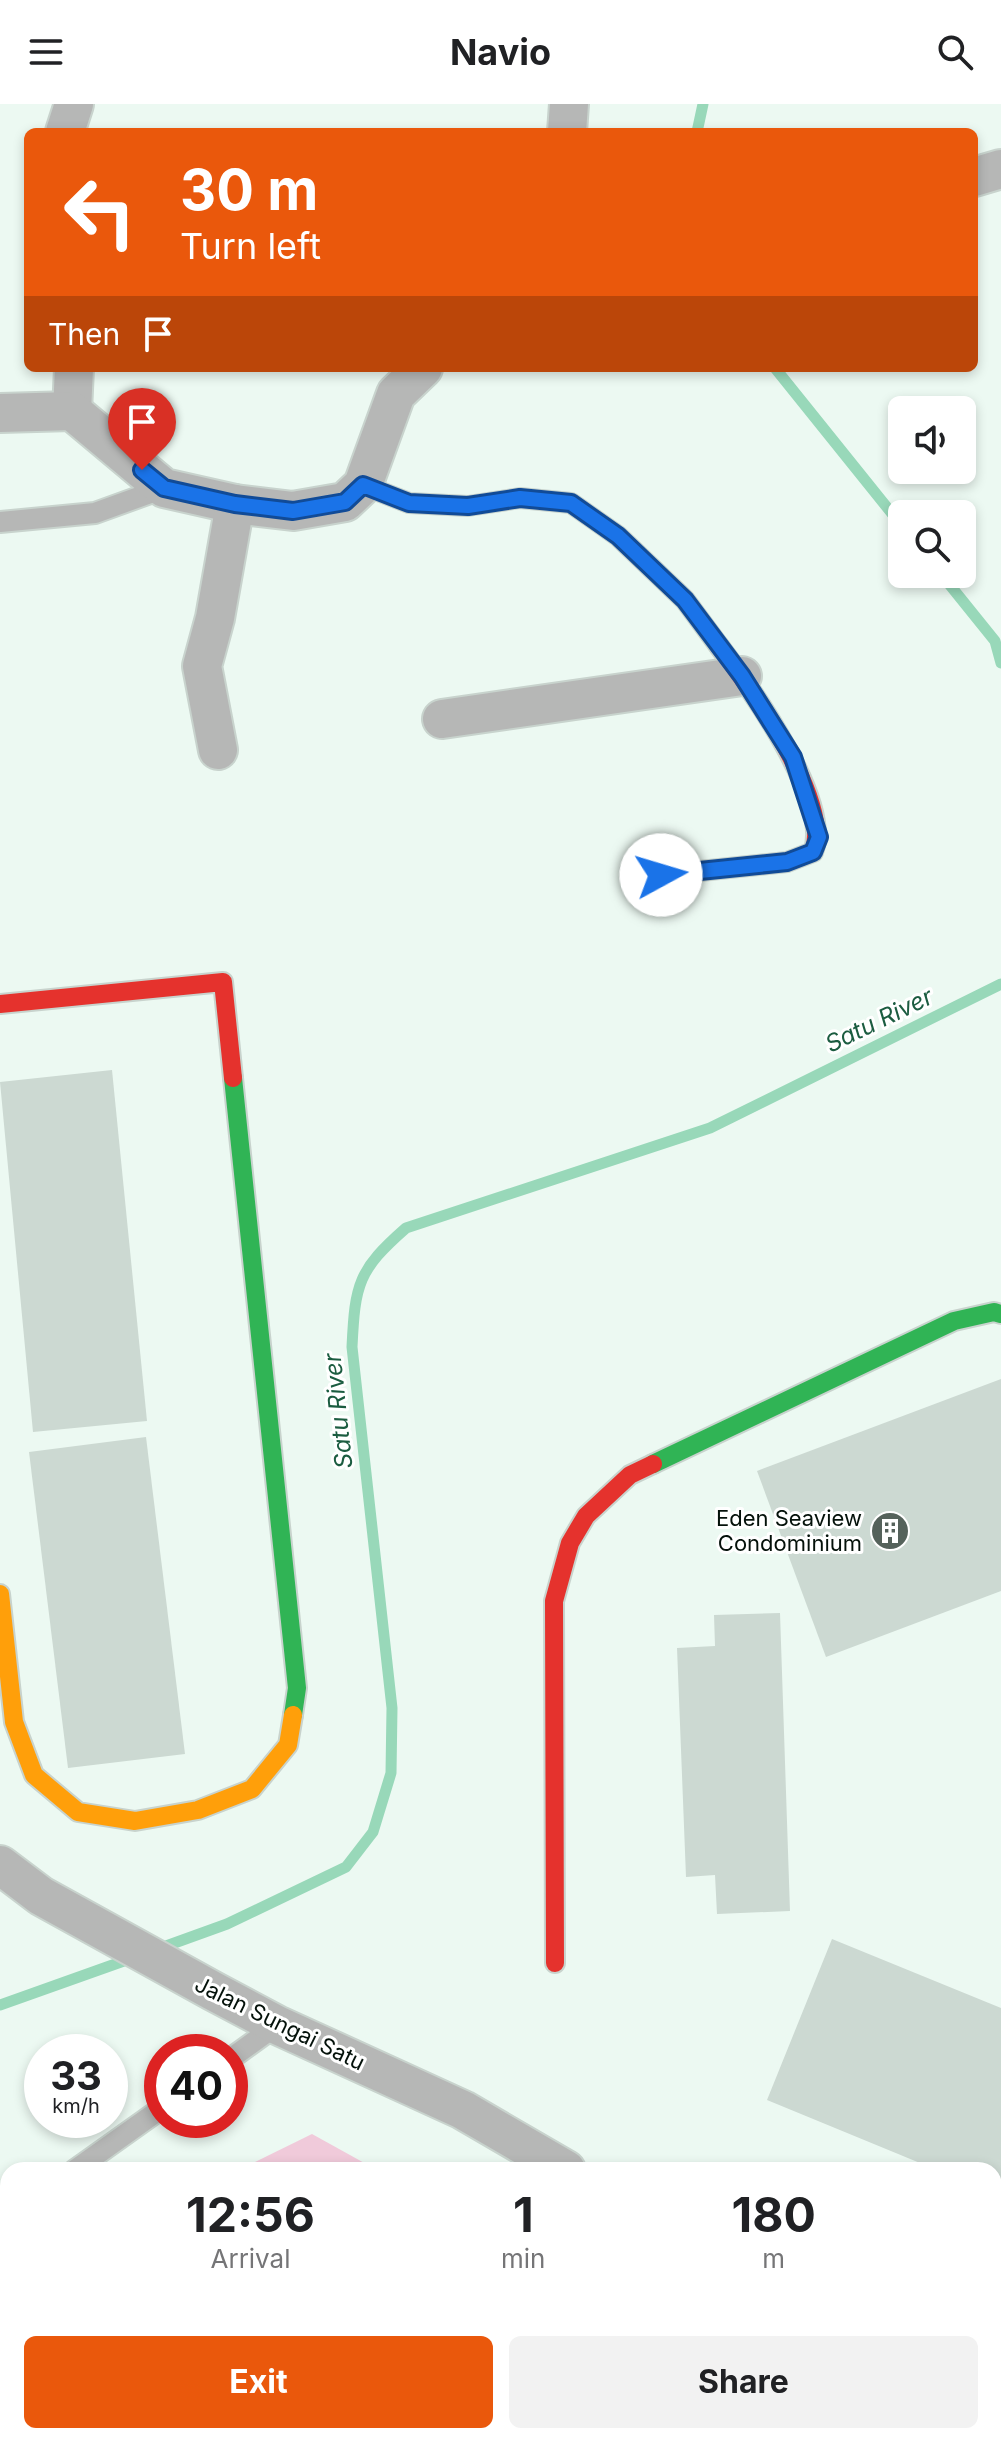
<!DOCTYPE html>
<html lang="en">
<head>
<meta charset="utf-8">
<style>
  body { margin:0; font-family:Inter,sans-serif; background:#f2f2f2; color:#202124; height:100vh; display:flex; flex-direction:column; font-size:30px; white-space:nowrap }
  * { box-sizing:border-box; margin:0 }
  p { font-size:26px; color:#757577 }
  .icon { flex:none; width:44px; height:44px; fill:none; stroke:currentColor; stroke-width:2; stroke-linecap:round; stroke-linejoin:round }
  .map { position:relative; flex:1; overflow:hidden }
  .details { position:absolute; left:0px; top:2058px; width:1002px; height:282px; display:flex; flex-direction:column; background:#fff; border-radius:24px 24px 0 0; box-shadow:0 4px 12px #0003 }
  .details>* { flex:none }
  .top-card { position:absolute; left:24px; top:24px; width:954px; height:244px; border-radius:12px; box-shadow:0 4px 12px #0003; background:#ea580c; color:#fff; overflow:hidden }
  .tools { position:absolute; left:888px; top:292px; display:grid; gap:16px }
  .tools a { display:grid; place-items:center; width:88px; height:88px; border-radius:12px; background:#fff; box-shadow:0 4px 12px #0003; font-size:40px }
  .speed { position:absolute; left:24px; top:1930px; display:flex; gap:16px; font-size:40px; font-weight:700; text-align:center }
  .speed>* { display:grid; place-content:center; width:104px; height:104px; border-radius:50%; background:#fff; box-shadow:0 4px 12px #0003; line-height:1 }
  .speed small { font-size:20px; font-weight:400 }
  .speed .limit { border:12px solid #d22; background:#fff; color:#111 }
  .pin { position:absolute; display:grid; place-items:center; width:68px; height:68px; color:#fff; margin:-82px -34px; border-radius:50% 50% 50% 0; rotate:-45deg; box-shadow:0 0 8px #0007 }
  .pin .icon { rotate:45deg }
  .me { position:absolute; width:88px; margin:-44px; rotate:84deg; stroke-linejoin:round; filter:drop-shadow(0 0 6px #0008) }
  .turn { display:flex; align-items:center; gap:28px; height:168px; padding:0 24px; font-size:36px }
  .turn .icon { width:104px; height:104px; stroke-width:2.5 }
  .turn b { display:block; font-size:56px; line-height:68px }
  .then { display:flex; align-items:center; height:76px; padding:0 24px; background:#0003; gap:16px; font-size:30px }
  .eta { display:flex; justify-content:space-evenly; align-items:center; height:136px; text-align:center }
  .eta b { font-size:48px; font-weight:700; line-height:56px }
  .primary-button { display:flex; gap:16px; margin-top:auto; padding:16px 24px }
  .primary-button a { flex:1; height:92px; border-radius:12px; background:#ea580c; color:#fff; font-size:32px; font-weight:700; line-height:92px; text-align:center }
  .primary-button a+a { background:#f2f2f2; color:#202124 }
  header { display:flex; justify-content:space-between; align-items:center; height:104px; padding:0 24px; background:#fff; font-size:36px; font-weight:700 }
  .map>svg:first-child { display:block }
  .forest { fill:#f0cada }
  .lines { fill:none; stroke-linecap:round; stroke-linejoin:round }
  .stream { stroke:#98d8b9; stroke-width:11 }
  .building { fill:#ccd9d2 }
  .lane-casing { stroke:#c8d3cd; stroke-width:24 }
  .street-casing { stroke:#c8d3cd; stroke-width:42 }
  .fast-casing { stroke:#c8d3cd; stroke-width:22 }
  .slow-casing { stroke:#c8d3cd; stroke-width:22 }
  .jam-casing { stroke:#c8d3cd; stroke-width:22 }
  .lane { stroke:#b6b7b6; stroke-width:20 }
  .street { stroke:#b6b7b6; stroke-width:38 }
  .fast { stroke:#30b455; stroke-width:18 }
  .slow { stroke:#ff9f0a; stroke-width:18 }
  .jam { stroke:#e5322d; stroke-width:18 }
  .route-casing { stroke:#114b97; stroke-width:20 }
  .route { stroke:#1a73e8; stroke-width:14 }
  .labels { text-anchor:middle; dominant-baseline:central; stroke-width:6; stroke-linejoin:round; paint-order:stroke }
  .poi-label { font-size:22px; fill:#04110a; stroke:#fff; text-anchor:end }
  .street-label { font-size:22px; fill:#04110a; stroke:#fff }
  .water-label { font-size:24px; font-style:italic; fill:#1b5c40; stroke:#fff }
</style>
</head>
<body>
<header><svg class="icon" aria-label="menu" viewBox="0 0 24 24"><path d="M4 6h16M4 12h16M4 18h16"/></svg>Navio<svg class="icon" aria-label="search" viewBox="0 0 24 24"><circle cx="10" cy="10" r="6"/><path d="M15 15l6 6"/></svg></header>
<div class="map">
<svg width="1001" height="2339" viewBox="0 0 1001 2339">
  <rect width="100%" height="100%" fill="#ecf9f2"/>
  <g class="forest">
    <path d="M 312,2030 L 377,2066 L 239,2066 Z"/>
    <path d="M 8,2264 L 8,2332 L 745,2332 L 752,2339 L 0,2339 L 0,2273 Z"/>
  </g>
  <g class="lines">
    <g class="stream">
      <path d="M 697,28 L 703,0"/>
      <path d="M 775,264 L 902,422"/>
      <path d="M 941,470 L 995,537 L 1001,559"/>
      <path d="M 155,1846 L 227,1820 L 346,1763 L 373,1728 L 391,1669 L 392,1604 L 352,1243 C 355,1180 358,1166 406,1124 L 710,1024 L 1001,880"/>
      <path d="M 0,1901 L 135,1853"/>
    </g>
  </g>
  <g class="building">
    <path d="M 112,966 L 147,1317 L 33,1328 L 0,978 Z"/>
    <path d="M 1001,1275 L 1001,1487 L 826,1553 L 757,1367 Z"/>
    <path d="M 146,1333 L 185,1650 L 68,1664 L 29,1348 Z"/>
    <path d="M 780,1509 L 790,1807 L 717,1810 L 715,1771 L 686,1773 L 677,1544 L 715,1542 L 714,1511 Z"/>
    <path d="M 832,1835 L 1001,1904 L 1001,2092 L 994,2090 L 994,2066 L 937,2066 L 767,1996 Z"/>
  </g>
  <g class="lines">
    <defs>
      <g id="lane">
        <path d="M 0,418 L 95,409 L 164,384"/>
        <path d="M 230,1955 L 277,1921"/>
        <path d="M 75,2066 L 162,2004"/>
        <path d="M 0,2136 L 8,2129"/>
      </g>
      <g id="street">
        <path d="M 65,28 L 74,0"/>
        <path d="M 567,28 L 569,0"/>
        <path d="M 974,73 L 1001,65"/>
        <path d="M 72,307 L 74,264"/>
        <path d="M 0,309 L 72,307 L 164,384 L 235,400 L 293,407 L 345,398 L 363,381 L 396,290 L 423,264"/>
        <path d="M 442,615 L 742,572"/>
        <path d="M 218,646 L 202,562 L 215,514 L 235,400"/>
        <path d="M 0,1761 L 41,1792 L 213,1887 L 277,1921 L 463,2006 L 566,2066"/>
        <path d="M 994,2252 L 1001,2247"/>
        <path d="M 994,2322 L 1001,2326"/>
      </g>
      <g id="fast">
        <path d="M 233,974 L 297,1584 L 293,1611"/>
        <path d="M 653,1360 L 954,1217 L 994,1208 L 1001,1210"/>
      </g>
      <g id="slow">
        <path d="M 363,381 L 409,399 L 468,402 L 520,394 L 571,399 L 618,432 L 685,496 L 719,542"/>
        <path d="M 0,1490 L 14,1618 L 34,1671 L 78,1708 L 135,1717 L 198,1706 L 252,1685 L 288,1641 L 293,1611"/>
      </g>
      <g id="jam">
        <path d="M 661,771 L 787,758 L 813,748 C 833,699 750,583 719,542"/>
        <path d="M 0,900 L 223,878 L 233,974"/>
        <path d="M 555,1859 L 554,1497 L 570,1439 L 586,1412 L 630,1371 L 653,1360"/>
      </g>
    </defs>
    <use href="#lane" class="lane-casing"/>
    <use href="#street" class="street-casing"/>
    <use href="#fast" class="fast-casing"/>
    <use href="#slow" class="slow-casing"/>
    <use href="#jam" class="jam-casing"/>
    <use href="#lane" class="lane"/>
    <use href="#street" class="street"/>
    <use href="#fast" class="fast"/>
    <use href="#slow" class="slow"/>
    <use href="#jam" class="jam"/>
  </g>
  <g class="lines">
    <defs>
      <path id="route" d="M 142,366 L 164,384 L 235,400 L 293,407 L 345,398 L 363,381 L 409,399 L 468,402 L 520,394 L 571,399 L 618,432 L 685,496 L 742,572 L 793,653 L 819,733 L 813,748 L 787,758 L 661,771"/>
    </defs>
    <use href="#route" class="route-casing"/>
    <use href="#route" class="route"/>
  </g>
  <defs>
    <symbol id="building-disc" viewBox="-11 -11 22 22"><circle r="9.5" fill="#55625b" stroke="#fff"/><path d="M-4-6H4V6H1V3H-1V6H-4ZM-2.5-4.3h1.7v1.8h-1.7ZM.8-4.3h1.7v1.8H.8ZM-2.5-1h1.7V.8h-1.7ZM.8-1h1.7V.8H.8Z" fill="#fff"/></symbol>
  </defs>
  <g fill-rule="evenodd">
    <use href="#building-disc" x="868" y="1405" width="44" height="44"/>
  </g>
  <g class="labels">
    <g class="poi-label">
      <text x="862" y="1414">Eden Seaview<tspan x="862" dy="25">Condominium</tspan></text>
    </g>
    <g class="street-label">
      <text transform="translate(280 1919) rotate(26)">Jalan Sungai Satu</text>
    </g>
    <g class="water-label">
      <text transform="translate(879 916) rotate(-26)">Satu River</text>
      <text transform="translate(338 1307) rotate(-96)">Satu River</text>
    </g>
  </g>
</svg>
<div class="tools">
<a><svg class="icon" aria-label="sound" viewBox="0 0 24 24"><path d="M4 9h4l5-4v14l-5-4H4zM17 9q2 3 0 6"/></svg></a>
<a><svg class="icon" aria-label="search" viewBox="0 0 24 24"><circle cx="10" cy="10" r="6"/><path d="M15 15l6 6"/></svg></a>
</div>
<div class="speed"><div>33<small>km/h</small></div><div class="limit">40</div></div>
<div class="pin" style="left:142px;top:366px;background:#d93025"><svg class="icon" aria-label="arrive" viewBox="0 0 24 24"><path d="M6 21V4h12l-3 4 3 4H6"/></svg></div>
<svg class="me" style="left:661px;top:771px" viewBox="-20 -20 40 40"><circle r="19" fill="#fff"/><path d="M0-13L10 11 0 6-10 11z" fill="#1a73e8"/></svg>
<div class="top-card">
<div class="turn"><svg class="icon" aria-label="left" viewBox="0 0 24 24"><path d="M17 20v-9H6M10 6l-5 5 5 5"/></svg><div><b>30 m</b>Turn left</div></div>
<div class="then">Then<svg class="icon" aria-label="arrive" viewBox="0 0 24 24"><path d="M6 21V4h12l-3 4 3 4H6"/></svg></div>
</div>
<section class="details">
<div class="eta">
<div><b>12:56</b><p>Arrival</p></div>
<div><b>1</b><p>min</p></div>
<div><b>180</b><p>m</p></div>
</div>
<div class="primary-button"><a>Exit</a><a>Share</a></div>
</section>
</div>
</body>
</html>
